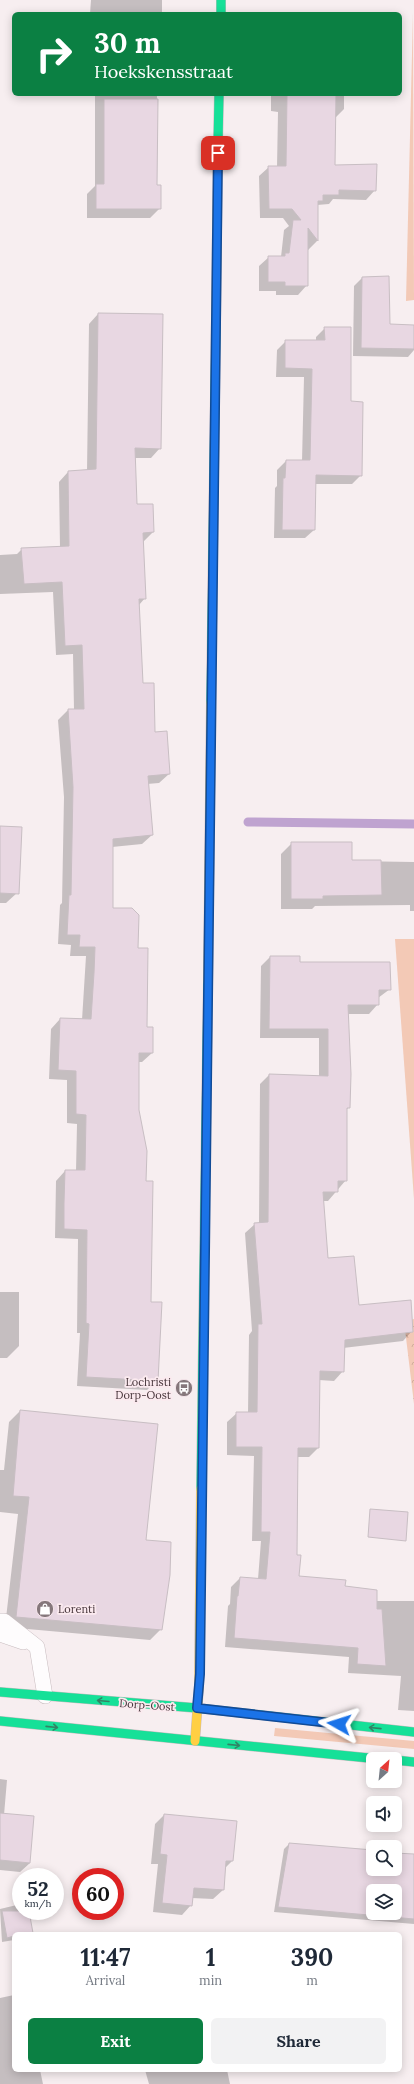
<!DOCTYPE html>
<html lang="en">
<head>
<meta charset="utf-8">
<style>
  body { margin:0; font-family:Lora,serif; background:#f2f2f3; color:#1f2937; height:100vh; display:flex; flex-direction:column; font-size:15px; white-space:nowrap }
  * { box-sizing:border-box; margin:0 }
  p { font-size:13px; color:#747a83 }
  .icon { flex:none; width:22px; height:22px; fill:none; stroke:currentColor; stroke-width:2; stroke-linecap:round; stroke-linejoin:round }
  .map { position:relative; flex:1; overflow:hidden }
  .panel { position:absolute; left:12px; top:1932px; width:390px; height:140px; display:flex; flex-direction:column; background:#fff; border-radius:6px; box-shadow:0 2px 10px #0003 }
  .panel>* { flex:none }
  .guide { position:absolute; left:12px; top:12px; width:390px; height:84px; border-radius:6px; box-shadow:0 2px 10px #0003; background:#0b8043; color:#fff; overflow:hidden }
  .needle { width:26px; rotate:27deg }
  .fabs { position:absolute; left:366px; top:1752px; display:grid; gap:8px }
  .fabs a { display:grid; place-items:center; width:36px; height:36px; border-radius:6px; background:#fff; box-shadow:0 2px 10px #0003; font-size:20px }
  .speed { position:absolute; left:12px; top:1868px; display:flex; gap:8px; font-size:20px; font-weight:700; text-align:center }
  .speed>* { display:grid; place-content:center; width:52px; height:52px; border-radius:50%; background:#fff; box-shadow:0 2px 10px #0003; line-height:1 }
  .speed small { font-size:10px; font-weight:400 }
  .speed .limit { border:6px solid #d22; background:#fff; color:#111 }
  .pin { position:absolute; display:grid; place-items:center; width:34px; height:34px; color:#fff; margin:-17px; border-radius:8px; box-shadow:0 2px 6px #0006 }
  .me { position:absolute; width:44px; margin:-22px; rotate:276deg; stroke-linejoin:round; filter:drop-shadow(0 0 3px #0008) }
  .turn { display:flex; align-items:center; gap:14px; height:84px; padding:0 16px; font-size:18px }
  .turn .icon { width:52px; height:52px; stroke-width:2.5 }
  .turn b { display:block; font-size:28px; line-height:34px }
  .eta { display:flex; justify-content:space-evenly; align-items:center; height:68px; text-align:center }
  .eta b { font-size:24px; font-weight:700; line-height:28px }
  .action { display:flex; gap:8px; margin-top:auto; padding:8px 16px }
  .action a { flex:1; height:46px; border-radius:6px; background:#0b8043; color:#fff; font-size:16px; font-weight:700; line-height:46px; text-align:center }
  .action a+a { background:#f2f2f3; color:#1f2937 }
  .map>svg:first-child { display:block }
  .green { fill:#f3c9b6 }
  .forest { fill:url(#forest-crowns) }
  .shadow { fill:#0003; fill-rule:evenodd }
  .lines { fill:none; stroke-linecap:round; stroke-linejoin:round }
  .stream { stroke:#bfa3d0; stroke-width:9 }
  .building { fill:#e8d7e2; stroke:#c8bec3; fill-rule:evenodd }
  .lane-casing { stroke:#c7bbbe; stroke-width:16 }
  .fast-casing { stroke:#c7bbbe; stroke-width:10 }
  .slow-casing { stroke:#c7bbbe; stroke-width:10 }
  .lane { stroke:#fefcfd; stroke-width:15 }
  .fast { stroke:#16e098; stroke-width:9 }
  .slow { stroke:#ffcf43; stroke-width:9 }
  .oneway { stroke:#328365 }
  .route-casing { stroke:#114b97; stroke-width:10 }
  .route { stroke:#1a73e8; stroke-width:7 }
  .labels { text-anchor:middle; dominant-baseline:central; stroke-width:3.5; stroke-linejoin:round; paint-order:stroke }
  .poi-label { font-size:11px; fill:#48373c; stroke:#fbeaef; text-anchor:end }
  .street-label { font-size:11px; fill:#48373c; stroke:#fbeaef }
</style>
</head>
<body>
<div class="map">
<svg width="414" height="2084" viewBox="0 0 414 2084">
  <defs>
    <pattern id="forest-crowns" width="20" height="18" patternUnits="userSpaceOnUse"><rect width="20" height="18" fill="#f3c9b6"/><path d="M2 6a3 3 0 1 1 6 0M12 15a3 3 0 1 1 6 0" fill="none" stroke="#d2ad9d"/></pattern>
  </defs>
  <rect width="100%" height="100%" fill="#f7eef0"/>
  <g class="green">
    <path d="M 413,12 L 414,300 L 406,301 Z"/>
    <path d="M 395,939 L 414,939 L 414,1199 Z"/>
    <path d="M 275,1728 L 414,1741 L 414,1749 L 274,1736 Z"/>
  </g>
  <path class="forest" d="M 414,1319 L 414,1404 L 404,1321 Z"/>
  <g class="shadow">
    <path d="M 91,0 L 162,0 L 162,14 L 90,14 Z"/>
    <path d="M 95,94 L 157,94 L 156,186 L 160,208 L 150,218 L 87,218 L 87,194 L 95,186 Z"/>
    <path d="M 271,94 L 344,94 L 344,109 L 335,118 L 334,166 L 375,190 L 366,200 L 333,199 L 329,204 L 317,205 L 317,241 L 308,250 L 307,248 L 307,285 L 298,295 L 276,295 L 276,291 L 259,291 L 259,266 L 269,257 L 281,257 L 284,230 L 289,226 L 283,218 L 260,218 L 259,176 L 269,167 L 277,167 L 278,112 L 271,111 Z"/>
    <path d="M 362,278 L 389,325 L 414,326 L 414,350 L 408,357 L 353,356 L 354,286 Z"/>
    <path d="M 98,314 L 160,448 L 151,458 L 134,458 L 136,505 L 153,532 L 143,542 L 145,598 L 139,605 L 142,684 L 154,733 L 169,774 L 159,783 L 147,784 L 152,835 L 142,844 L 112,847 L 112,909 L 137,949 L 146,1028 L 152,1053 L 142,1062 L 138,1062 L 138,1110 L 145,1182 L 150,1302 L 157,1380 L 147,1390 L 77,1386 L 80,1333 L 77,1333 L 78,1239 L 55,1238 L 56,1181 L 65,1171 L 76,1171 L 77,1124 L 67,1123 L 67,1080 L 49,1079 L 51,1029 L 60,1019 L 82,1020 L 86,956 L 70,956 L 71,945 L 58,944 L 60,905 L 62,903 L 64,797 L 58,720 L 68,710 L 74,710 L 73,654 L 56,655 L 53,592 L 0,594 L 0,555 L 17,554 L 22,549 L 60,548 L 59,482 L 68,472 L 87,471 L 89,324 Z"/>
    <path d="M 325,328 L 350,402 L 361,475 L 352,484 L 315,484 L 314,530 L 305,538 L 274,538 L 275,488 L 277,486 L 277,470 L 286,461 L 302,461 L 304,377 L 276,377 L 277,350 L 286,341 L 316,341 L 316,337 Z"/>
    <path d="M 0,827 L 18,892 L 6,903 L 0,903 Z"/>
    <path d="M 292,843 L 351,861 L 414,862 L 414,911 L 410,911 L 410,905 L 315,906 L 312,909 L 281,909 L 281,854 Z"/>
    <path d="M 270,957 L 299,963 L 390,989 L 378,998 L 378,1004 L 369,1014 L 348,1014 L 349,1107 L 346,1110 L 346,1180 L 328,1201 L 323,1201 L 327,1259 L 358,1306 L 412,1331 L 403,1341 L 343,1348 L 343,1371 L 334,1381 L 319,1380 L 318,1448 L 309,1457 L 297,1457 L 296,1556 L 298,1577 L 344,1587 L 375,1601 L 414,1601 L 414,1711 L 398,1710 L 401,1676 L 348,1673 L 349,1657 L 225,1647 L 228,1606 L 230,1604 L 231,1587 L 240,1578 L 258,1579 L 261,1541 L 252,1541 L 254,1456 L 227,1455 L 227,1422 L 237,1413 L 248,1413 L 249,1335 L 252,1331 L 245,1233 L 255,1224 L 259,1223 L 260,1084 L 269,1075 L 319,1076 L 319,1038 L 260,1038 L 261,966 Z"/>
    <path d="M 0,1292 L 19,1292 L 19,1346 L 7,1358 L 0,1358 Z"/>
    <path d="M 20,1411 L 145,1541 L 161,1629 L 150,1640 L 5,1627 L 18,1514 L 0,1512 L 0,1470 L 4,1470 L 9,1422 Z"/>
    <path d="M 0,1779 L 7,1780 L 4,1815 L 30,1863 L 20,1872 L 0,1870 Z"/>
    <path d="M 164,1815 L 232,1861 L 225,1868 L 223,1890 L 213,1899 L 192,1898 L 191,1905 L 182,1915 L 153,1912 L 158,1864 L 151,1864 L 155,1824 Z"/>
    <path d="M 289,1844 L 373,1851 L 373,1869 L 395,1869 L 395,1854 L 414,1855 L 414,1924 L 274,1912 L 284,1849 ZM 373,1891 L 395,1891 L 395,1913 L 373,1913 Z"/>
    <path d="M 21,1904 L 21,1911 L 28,1911 L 32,1932 L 14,1934 L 14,1940 L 2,1942 L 0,1909 Z"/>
    <path d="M 14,1995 L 14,2070 L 40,2070 L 43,2084 L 0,2084 L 0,1998 Z"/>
    <path d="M 145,2070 L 227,2070 L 230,2084 L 149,2084 Z"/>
  </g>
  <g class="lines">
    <path class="stream" d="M 248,822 L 414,824"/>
  </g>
  <g class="building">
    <path d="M 287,94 L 336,94 L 335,165 L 377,164 L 376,191 L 339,190 L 339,195 L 323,195 L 323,201 L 318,201 L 318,241 L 308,228 L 308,286 L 285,286 L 285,282 L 268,282 L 268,256 L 285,256 L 285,253 L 289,253 L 293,220 L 301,220 L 292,209 L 269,209 L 268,166 L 286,166 Z"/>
    <path d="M 104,99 L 158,99 L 157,185 L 161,185 L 161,209 L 96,209 L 96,184 L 104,184 Z"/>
    <path d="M 389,276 L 390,324 L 414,325 L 414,349 L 361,348 L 362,277 Z"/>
    <path d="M 98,313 L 163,314 L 161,449 L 135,448 L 137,504 L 153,504 L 154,532 L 143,533 L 146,599 L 139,599 L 143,683 L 154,683 L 155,732 L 167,731 L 170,774 L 148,776 L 153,835 L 113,839 L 113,908 L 132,908 L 139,915 L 138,948 L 148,948 L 147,1027 L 153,1027 L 153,1053 L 139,1053 L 139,1110 L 147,1151 L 146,1181 L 153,1181 L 151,1302 L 162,1302 L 158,1381 L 86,1377 L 89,1324 L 86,1323 L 87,1230 L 64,1229 L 64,1203 L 65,1170 L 85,1170 L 86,1115 L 76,1114 L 76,1071 L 58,1070 L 60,1018 L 91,1019 L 94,973 L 95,947 L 79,947 L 80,935 L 67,935 L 69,895 L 71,895 L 73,787 L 68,709 L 84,709 L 82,645 L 65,646 L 62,582 L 24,584 L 21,548 L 69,546 L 68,471 L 96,469 Z"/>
    <path d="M 324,327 L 351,327 L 351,401 L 363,402 L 362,476 L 316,475 L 315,530 L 282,530 L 283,478 L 285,478 L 286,460 L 310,460 L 312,369 L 285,368 L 285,340 L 325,340 Z"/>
    <path d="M 0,826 L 22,827 L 19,894 L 0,893 Z"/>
    <path d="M 291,842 L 352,842 L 352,860 L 381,860 L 382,895 L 323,896 L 323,899 L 291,899 Z"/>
    <path d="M 270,956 L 300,956 L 300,962 L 390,962 L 391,990 L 379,990 L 379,1005 L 348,1005 L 351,1074 L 350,1108 L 347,1108 L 347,1181 L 338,1181 L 338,1192 L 323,1192 L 328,1258 L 354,1256 L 359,1305 L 411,1300 L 413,1332 L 345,1340 L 344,1372 L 320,1371 L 319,1448 L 298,1448 L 297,1555 L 301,1555 L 299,1576 L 346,1580 L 345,1586 L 377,1590 L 377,1609 L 382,1609 L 386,1666 L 357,1664 L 358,1648 L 234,1638 L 237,1596 L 238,1596 L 240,1577 L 266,1579 L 270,1532 L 261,1532 L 262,1447 L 236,1447 L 236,1412 L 257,1412 L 258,1324 L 262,1324 L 254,1223 L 268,1222 L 269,1074 L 328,1076 L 328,1029 L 269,1029 Z"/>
    <path d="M 20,1410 L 158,1424 L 146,1540 L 171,1542 L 170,1575 L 162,1630 L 16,1617 L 29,1497 L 13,1496 Z"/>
    <path d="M 370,1509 L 408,1512 L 406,1541 L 368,1537 Z"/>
    <path d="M 0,1813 L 34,1816 L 30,1863 L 0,1860 Z"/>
    <path d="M 164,1814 L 237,1821 L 233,1861 L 226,1861 L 224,1890 L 194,1888 L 192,1906 L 162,1903 L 167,1855 L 160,1854 Z"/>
    <path d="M 289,1843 L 373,1850 L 373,1869 L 395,1869 L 395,1853 L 414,1854 L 414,1919 L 278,1907 ZM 373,1891 L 395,1891 L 395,1913 L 373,1913 Z"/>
    <path d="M 2,1911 L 29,1911 L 33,1933 L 14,1934 L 14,1936 L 7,1938 Z"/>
  </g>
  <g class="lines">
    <defs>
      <g id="lane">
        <path d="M 0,1621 L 4,1621 L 37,1647 L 45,1696"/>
        <path d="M 0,1634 L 23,1642"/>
      </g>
      <g id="fast">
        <path d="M 221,0 L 221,14"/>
        <path d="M 218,144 L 219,94"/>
        <path d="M 211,702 L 216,319"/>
        <path d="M 201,1489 L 208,982"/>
        <path d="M 0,1692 L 197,1708 L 414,1732"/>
        <path d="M 0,1721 L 379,1759"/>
        <path d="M 395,1760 L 414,1762"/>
      </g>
      <g id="slow">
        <path d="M 216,319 L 218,144"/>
        <path d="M 208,982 L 211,702"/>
        <path d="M 195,1741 L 199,1687 L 201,1489"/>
      </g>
    </defs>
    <use href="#lane" class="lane-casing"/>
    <use href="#fast" class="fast-casing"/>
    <use href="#slow" class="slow-casing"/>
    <use href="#lane" class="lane"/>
    <use href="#fast" class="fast"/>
    <use href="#slow" class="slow"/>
  </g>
  <defs><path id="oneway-shaft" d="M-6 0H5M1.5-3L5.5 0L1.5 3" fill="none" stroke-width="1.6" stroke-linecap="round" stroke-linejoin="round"/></defs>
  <g class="oneway">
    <use href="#oneway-shaft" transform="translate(103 1701) rotate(-175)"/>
    <use href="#oneway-shaft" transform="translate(52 1727) rotate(6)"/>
    <use href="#oneway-shaft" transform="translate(375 1728) rotate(-174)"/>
    <use href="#oneway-shaft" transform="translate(234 1745) rotate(6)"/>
  </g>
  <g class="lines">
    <defs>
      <path id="route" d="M 218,153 L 200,1674 L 197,1708 L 339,1724"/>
    </defs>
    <use href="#route" class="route-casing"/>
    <use href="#route" class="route"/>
  </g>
  <defs>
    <symbol id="bus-disc" viewBox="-11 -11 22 22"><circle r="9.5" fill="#85777b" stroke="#fbeaef"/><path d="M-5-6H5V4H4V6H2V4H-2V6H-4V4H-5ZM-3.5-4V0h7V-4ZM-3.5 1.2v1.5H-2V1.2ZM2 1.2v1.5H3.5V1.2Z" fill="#fff"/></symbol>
    <symbol id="shop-disc" viewBox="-11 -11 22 22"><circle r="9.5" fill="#85777b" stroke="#fbeaef"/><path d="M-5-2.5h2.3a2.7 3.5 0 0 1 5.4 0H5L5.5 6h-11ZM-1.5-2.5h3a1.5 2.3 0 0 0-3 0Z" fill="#fff"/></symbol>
  </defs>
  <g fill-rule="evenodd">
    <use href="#bus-disc" x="174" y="1378" width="20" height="20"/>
    <use href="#shop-disc" x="35" y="1599" width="20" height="20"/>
  </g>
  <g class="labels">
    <g class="poi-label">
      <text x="171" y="1382">Lochristi<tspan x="171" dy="13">Dorp-Oost</tspan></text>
      <text x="58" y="1609" text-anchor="start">Lorenti</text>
    </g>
    <g class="street-label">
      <text transform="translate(147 1705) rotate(4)">Dorp-Oost</text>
    </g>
  </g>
</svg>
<div class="fabs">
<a><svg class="needle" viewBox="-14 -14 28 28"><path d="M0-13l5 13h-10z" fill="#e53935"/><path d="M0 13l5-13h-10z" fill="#747a83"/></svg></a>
<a><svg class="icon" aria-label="sound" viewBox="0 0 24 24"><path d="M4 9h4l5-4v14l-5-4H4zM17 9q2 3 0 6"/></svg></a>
<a><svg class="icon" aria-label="search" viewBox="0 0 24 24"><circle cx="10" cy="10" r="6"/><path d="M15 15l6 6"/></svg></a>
<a><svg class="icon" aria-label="layers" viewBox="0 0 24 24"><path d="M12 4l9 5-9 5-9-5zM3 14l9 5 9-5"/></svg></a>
</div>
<div class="speed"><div>52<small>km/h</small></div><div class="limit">60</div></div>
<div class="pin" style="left:218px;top:153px;background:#d93025"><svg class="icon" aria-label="arrive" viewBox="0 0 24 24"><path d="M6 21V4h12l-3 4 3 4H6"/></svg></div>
<svg class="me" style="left:339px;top:1724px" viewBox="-20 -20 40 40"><path d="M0-17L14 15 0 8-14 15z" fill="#1a73e8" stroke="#fff" stroke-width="4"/></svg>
<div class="guide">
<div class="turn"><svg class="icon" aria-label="right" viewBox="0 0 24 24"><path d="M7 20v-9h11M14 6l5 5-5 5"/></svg><div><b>30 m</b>Hoekskensstraat</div></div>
</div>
<section class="panel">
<div class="eta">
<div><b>11:47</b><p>Arrival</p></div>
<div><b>1</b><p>min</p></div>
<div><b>390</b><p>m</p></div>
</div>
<div class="action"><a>Exit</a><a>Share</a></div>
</section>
</div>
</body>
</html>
